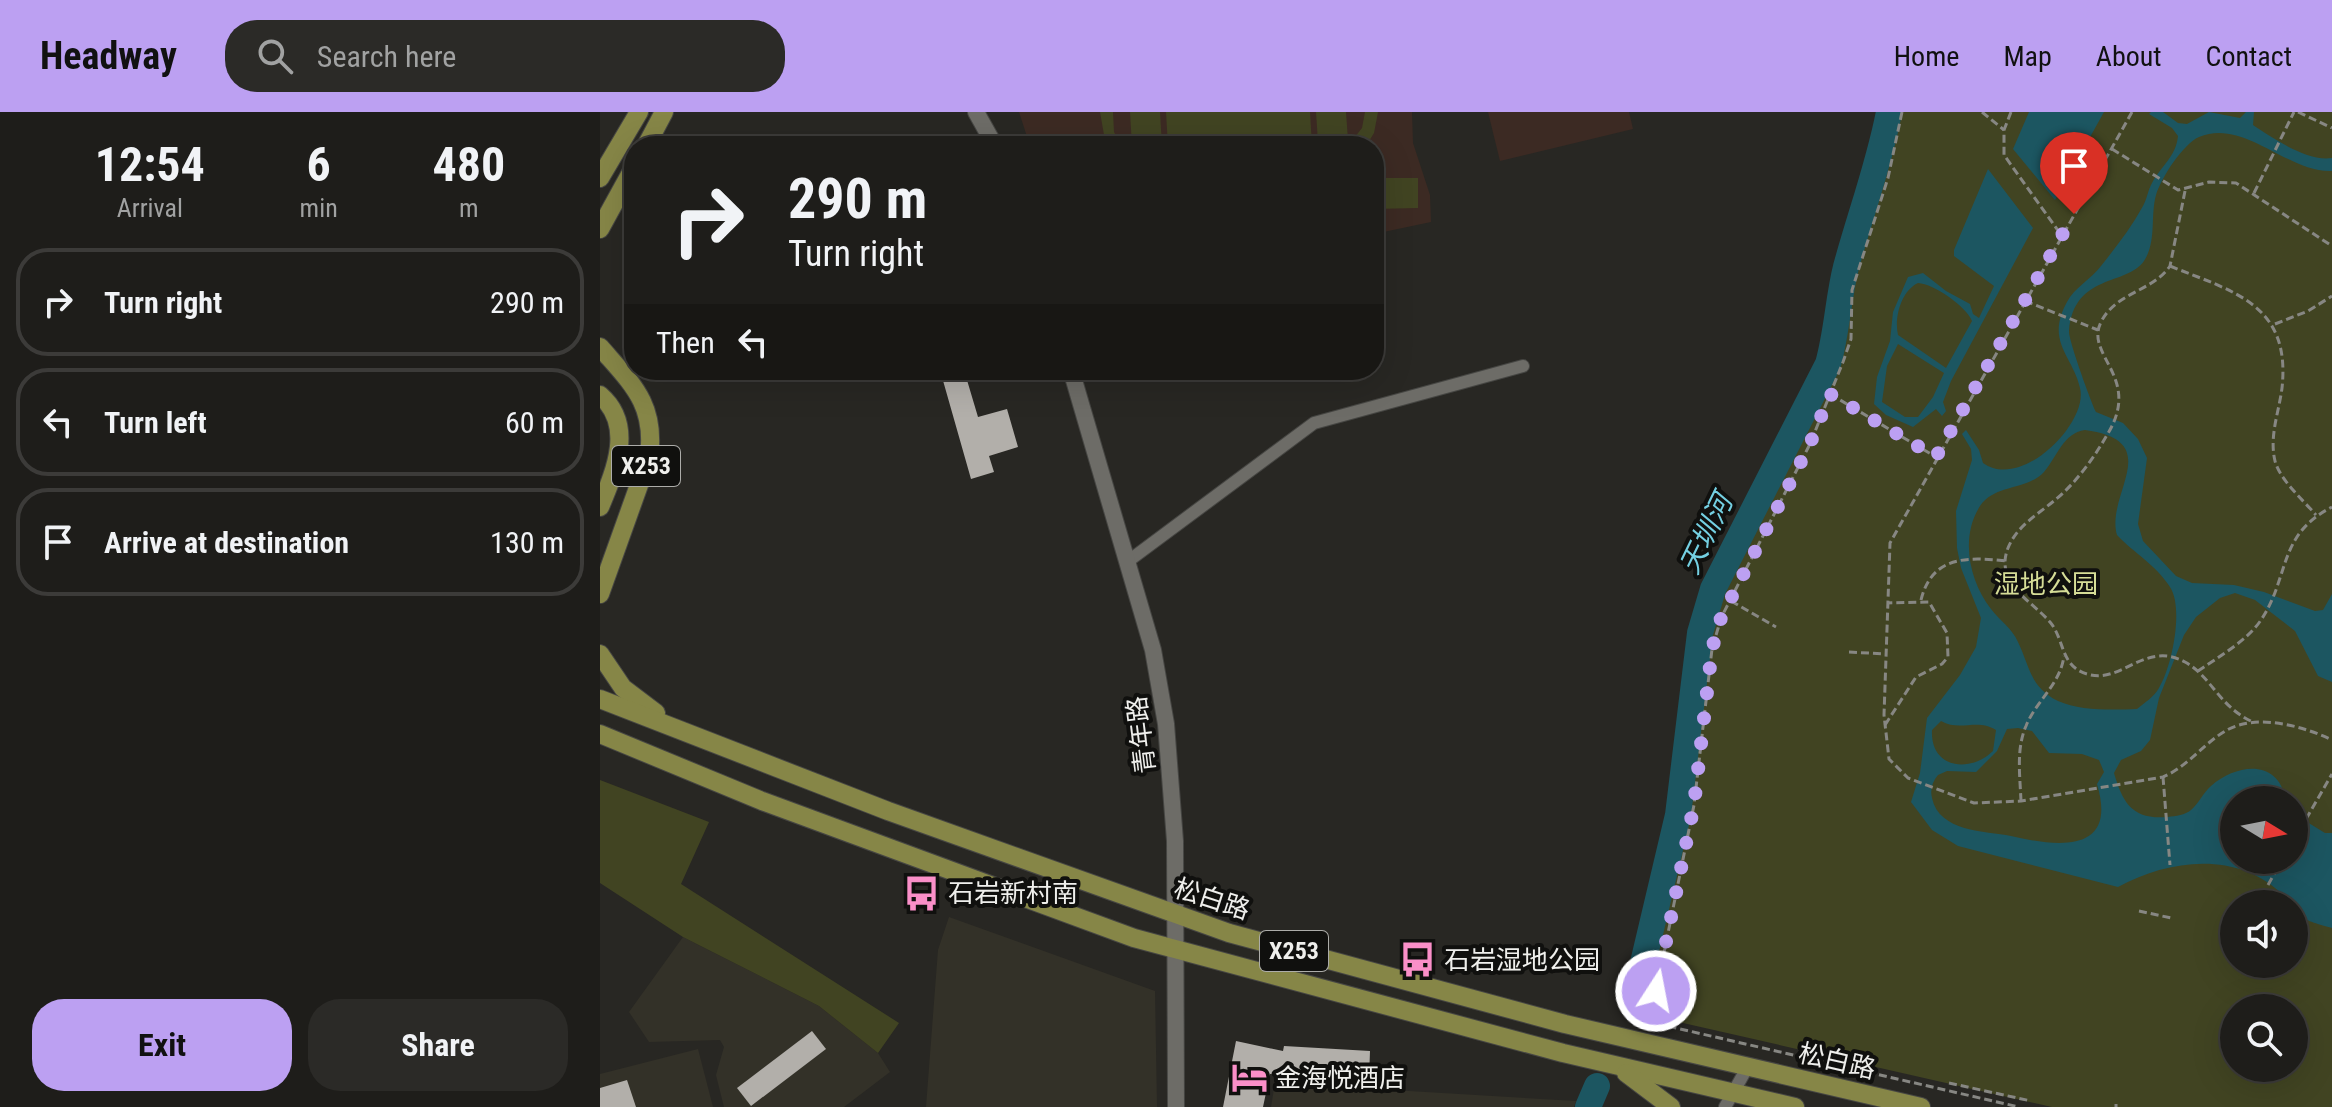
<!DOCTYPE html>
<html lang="en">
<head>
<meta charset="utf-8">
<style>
  body { margin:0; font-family:"Roboto Condensed","Noto Sans SC",sans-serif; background:#2b2a27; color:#f1f3f6; height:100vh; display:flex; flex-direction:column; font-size:30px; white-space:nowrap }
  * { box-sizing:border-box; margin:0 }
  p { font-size:26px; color:#a1a2a2 }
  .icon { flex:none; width:44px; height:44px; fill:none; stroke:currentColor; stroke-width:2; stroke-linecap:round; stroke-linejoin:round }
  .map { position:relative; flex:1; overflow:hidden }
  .side { display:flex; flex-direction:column; background:#1e1d1a; width:600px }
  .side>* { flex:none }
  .guide { position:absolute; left:24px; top:24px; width:760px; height:244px; border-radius:32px; box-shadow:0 8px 32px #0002,0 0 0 2px #3c3b39; background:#1e1d1a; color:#f1f3f6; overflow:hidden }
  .needle { width:52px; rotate:100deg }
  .buttons { position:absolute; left:1620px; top:674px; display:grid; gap:16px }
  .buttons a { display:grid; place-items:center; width:88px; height:88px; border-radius:50%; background:#1e1d1a; box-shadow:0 8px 32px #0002,0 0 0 2px #3c3b39; font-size:40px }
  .pin { position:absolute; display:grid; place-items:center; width:68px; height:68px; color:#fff; margin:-82px -34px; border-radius:50% 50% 50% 0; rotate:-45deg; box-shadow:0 0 8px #0007 }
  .pin .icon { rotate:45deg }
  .me { position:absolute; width:88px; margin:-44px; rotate:11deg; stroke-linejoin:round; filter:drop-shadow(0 0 6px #0008) }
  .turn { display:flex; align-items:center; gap:28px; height:168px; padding:0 32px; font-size:36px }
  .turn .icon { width:104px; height:104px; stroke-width:2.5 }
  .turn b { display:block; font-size:56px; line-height:68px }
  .then { display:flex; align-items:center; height:76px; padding:0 32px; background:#0003; gap:16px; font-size:30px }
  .eta { display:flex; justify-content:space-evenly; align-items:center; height:136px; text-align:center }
  .eta b { font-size:48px; font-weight:700; line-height:56px }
  .cta { display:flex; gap:16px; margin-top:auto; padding:16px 32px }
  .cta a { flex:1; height:92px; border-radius:32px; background:#bca0f2; color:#111; font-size:32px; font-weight:700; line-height:92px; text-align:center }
  .cta a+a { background:#2b2a27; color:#f1f3f6 }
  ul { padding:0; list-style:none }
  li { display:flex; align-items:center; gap:24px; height:108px; margin:0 16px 12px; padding:0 16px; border:4px solid #3c3b39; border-radius:32px }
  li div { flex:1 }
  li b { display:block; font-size:30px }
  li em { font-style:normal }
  header { display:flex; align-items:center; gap:48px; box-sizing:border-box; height:112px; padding:0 40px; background:#bca0f2; color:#111 }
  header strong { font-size:38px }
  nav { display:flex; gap:44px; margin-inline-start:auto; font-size:28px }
  .search { width:560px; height:72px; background:#2b2a27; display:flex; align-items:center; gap:20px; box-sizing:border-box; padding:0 28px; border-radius:32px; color:#a1a2a2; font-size:30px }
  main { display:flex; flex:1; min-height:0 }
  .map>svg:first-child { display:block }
  .built { fill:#333128 }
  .education { fill:#3c2a23 }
  .green { fill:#414422; fill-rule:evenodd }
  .water { fill:#1c5661; fill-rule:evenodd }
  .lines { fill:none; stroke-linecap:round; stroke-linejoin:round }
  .river { stroke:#1c5661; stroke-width:26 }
  .building { fill:#b2afaa }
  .street-casing { stroke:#464643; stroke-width:14 }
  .secondary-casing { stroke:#464643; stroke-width:18 }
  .primary-casing { stroke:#464643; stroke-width:20 }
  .path { stroke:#878783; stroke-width:3; stroke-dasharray:8 4; stroke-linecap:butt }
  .street { stroke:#6d6c67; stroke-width:12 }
  .secondary { stroke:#6d6c67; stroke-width:16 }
  .primary { stroke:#868647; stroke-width:18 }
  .route { stroke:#bca0f2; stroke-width:14; stroke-dasharray:0 25.2 }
  .labels { text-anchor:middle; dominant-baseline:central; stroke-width:8; stroke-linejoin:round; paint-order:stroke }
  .shield { fill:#10100e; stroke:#acaca9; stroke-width:2 }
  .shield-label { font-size:24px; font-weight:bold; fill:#efefec }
  .park-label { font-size:26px; fill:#d6dd97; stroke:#10100e }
  .street-label { font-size:26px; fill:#efefec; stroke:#10100e }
  .poi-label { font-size:26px; fill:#efefec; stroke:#10100e; text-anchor:start }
  .water-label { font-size:28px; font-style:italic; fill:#74d0e2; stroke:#10100e }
</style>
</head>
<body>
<header>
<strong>Headway</strong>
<div class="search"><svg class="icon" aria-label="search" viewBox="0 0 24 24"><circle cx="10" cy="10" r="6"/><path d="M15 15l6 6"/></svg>Search here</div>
<nav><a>Home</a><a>Map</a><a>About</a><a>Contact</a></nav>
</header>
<main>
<section class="side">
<div class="eta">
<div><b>12:54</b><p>Arrival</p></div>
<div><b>6</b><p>min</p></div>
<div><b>480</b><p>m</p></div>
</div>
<ul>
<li><svg class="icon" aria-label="right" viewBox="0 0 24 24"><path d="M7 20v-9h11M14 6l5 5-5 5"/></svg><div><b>Turn right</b></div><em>290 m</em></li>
<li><svg class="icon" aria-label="left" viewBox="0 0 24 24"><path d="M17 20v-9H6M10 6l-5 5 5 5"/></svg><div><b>Turn left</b></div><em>60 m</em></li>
<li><svg class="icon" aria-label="arrive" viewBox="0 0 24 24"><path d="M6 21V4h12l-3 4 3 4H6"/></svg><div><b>Arrive at destination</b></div><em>130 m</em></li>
</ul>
<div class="cta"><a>Exit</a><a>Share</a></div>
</section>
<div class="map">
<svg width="1732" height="995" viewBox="0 0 1732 995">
  <rect width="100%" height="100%" fill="#282723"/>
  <g class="built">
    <path d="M 349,805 L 555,879 L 557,995 L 326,995 L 338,838 Z"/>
    <path d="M 83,825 L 219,894 L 278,941 L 290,960 L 244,995 L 124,995 L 116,963 L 124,935 L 120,928 L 49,930 L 29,900 Z"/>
    <path d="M 98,937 L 113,995 L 0,995 L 0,962 Z"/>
    <path d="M 675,971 L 976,989 L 974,995 L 671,995 Z"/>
  </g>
  <g class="education">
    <path d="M 419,0 L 812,0 L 813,31 L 830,83 L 831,110 L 774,122 L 774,34 L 430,34 Z"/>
    <path d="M 888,0 L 1029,0 L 1033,17 L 900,49 Z"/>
  </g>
  <g class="green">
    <path d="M 500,0 L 513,0 L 514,20 L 521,34 L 506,34 Z"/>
    <path d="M 530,0 L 560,0 L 562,34 L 532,34 Z"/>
    <path d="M 566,0 L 710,0 L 712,34 L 568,34 Z"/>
    <path d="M 716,0 L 746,0 L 748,28 L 718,30 Z"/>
    <path d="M 765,0 L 778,0 L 774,21 L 766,34 L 748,34 L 762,16 Z"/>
    <path d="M 1295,0 L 1732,0 L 1732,995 L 1452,995 L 1039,901 L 1084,703 L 1106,520 L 1118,476 L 1189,348 L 1237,245 L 1244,214 L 1244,184 L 1255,139 L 1284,53 ZM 1634,688 L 1694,688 L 1694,748 L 1634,748 ZM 1634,792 L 1694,792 L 1694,852 L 1634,852 ZM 1634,896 L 1694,896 L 1694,956 L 1634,956 Z"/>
    <path d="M 774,66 L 818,66 L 818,96 L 774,97 Z"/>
    <path d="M 0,668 L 109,710 L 81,772 L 299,911 L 278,941 L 219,894 L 83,825 L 0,771 Z"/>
  </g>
  <g class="water">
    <path d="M 1429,0 L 1504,0 L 1455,88 L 1413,37 Z"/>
    <path d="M 1551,0 L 1563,0 L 1578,11 L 1587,12 L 1609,0 L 1640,6 L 1646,0 L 1654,0 L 1653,13 C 1673,26 1707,50 1732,46 L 1732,59 C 1687,61 1644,6 1599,25 C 1583,32 1561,66 1556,83 C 1550,105 1557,129 1544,149 C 1527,174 1474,161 1469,219 C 1468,227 1491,290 1496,300 L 1523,311 L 1538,327 L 1547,346 L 1538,412 L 1543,429 L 1576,464 L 1592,471 L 1634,473 L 1664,480 L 1715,499 L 1723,498 L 1732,482 L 1732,570 L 1718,564 L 1695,519 L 1655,488 L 1635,481 L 1620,486 L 1596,505 L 1584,523 L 1559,586 L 1550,628 L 1541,639 L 1521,648 L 1514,661 C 1523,692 1533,708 1568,705 C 1576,704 1585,703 1591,698 C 1599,691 1603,681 1611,674 C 1638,651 1678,647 1686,688 L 1634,688 L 1634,748 L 1694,748 L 1694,702 L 1725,721 L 1732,721 L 1732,816 C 1695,806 1707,807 1685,785 C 1639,738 1570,747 1518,775 L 1358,734 L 1332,718 L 1311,690 L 1320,661 L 1327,606 L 1360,563 L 1376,535 L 1381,506 L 1361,456 L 1357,436 L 1356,399 L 1372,348 L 1371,337 L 1362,322 L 1366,318 L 1379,338 L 1383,351 C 1422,379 1489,310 1480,276 C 1473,244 1445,230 1467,190 C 1474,176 1491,167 1501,154 C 1516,135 1531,116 1543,94 C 1547,87 1548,78 1552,71 C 1561,54 1576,45 1578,24 L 1572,16 L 1549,2 ZM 1485,318 C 1567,329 1505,382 1517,423 C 1535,442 1555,452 1570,475 C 1584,496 1572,555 1559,576 C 1554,585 1544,591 1537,597 C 1512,598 1480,599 1458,589 C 1430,575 1430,555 1418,530 C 1412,516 1400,509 1391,497 C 1369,469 1360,425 1380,394 C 1395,372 1426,379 1444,360 C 1457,345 1463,321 1485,318 ZM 1341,609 C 1360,620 1377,606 1396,618 L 1393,639 C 1369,662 1330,656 1332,618 ZM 1418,616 L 1432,619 L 1449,641 L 1482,642 L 1499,648 L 1504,660 L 1497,672 C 1518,742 1458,735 1411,724 C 1385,719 1339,720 1332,686 C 1330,678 1332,670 1338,663 L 1347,659 L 1376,660 L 1397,639 L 1407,617 Z"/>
    <path d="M 1388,57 L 1433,116 L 1351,269 L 1343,290 L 1346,299 L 1342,304 L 1336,297 L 1313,315 L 1286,303 L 1274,292 L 1277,265 L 1290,229 L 1293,200 L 1308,165 L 1323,161 L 1346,179 L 1370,192 L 1373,202 L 1379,206 L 1394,174 L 1354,144 L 1354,138 ZM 1318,171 C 1334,172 1366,194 1372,209 L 1346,256 L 1298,223 C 1294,206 1301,179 1318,171 ZM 1298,232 L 1344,261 L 1333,285 L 1318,305 L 1305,305 L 1282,290 L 1287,254 Z"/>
  </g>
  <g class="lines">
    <g class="river">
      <path d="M 1034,889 L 1078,703 L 1100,521 L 1113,477 L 1228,252 C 1237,220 1238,187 1246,155 C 1260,103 1279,53 1289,0"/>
      <path d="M 988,995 L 997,974"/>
    </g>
  </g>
  <g class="building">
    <path d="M 340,258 L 364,258 L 378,305 L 407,297 L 418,335 L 389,344 L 394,360 L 371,367 Z"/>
    <path d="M 212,919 L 226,937 L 151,994 L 137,976 Z"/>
    <path d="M 636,929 L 683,939 L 684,934 L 770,939 L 769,968 L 670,962 L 663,995 L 623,995 Z"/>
    <path d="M 27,968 L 36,995 L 0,995 L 0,976 Z"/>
  </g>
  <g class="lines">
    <defs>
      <g id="street">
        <path d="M 527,450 L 714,311 L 923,254"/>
        <path d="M 1125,995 L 1147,956"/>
      </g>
      <g id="secondary">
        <path d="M 376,0 L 395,34"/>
        <path d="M 471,258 L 553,538 L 566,612 L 575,729 L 576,995"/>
      </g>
      <g id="primary">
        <path d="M 46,34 L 64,0"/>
        <path d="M 0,66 L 39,0"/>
        <path d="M 0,117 L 34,55"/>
        <path d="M 0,235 C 32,272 56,292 49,345 L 0,482"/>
        <path d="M 0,283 C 35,313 15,359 0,395"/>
        <path d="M 0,542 L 23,576 L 56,601"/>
        <path d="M 0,587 L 288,699 L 629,821 L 965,912 L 1321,995"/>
        <path d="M 0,622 L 162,689 L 534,826 L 963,941 L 1195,995"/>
        <path d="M 1026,961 L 1071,995"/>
      </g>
    </defs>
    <use href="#street" class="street-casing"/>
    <use href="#secondary" class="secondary-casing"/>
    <use href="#primary" class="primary-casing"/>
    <g class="path">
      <path d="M 1302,0 L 1288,66 L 1252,178 L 1251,227 L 1243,250 L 1210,332 L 1121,506 L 1112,537 L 1094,693 L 1050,910 L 1419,995"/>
      <path d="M 1382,0 L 1404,18"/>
      <path d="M 1411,0 L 1404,18 L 1404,43 L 1462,124"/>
      <path d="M 1532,0 L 1290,431 L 1284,603 L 1289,647 L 1308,666 L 1374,691 L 1421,689 L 1563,665 C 1589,654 1604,630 1629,617 C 1659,602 1703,614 1732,628"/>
      <path d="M 1698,0 L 1732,16"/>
      <path d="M 1512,37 L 1578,78 L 1609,70 L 1636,71 L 1732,134"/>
      <path d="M 1585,79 L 1570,154 C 1552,180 1516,180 1501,210 C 1484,244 1543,265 1507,323 C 1495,344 1480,365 1463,381 C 1443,400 1418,411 1408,436 C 1394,471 1432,489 1450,510 C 1465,528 1460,554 1487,562 C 1521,573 1545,528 1585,550 C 1612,565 1619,595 1653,610"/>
      <path d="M 1654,81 L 1694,0"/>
      <path d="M 1570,154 C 1634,180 1691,192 1682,276 C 1679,300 1669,324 1675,349 C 1680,368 1703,388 1716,403"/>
      <path d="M 1425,189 L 1498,218"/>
      <path d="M 1675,212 L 1708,199 L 1732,184"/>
      <path d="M 1230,282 L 1336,345"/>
      <path d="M 1321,488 C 1332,443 1368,445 1406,449"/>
      <path d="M 1131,489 L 1176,515"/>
      <path d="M 1249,540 L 1285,542"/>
      <path d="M 1598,559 C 1618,545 1647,529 1661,508 C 1690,465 1677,423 1732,395"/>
      <path d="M 1285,613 L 1316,565 L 1342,552 L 1348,545 L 1347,521 L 1329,490 L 1287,491"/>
      <path d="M 1563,665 L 1570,753"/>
      <path d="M 1421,689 C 1420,664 1416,637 1426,614 C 1436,589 1460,573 1464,544"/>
      <path d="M 1694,728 L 1732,662"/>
      <path d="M 1668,773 L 1682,748"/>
      <path d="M 1539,799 L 1571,806"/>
      <path d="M 1349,971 L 1431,989"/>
      <path d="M 1516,995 L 1516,992"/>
    </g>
    <use href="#street" class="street"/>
    <use href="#secondary" class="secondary"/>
    <use href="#primary" class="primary"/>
  </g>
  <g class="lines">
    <path class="route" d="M 1056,879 L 1094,693 L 1112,537 L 1121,506 L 1210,332 L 1230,282 L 1336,345 L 1474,102"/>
  </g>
  <defs>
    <symbol id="bus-bare" viewBox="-9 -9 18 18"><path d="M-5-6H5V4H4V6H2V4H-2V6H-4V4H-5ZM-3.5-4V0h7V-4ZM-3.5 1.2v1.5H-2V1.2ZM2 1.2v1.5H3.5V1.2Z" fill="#fa8fc8" stroke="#10100e" stroke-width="2.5" paint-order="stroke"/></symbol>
    <symbol id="hotel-bare" viewBox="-9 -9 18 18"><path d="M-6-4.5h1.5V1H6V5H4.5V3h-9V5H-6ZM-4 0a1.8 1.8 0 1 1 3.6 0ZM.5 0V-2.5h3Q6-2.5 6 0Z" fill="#fa8fc8" stroke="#10100e" stroke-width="2.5" paint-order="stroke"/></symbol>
  </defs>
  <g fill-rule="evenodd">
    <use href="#bus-bare" x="296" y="756" width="51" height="51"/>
    <use href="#bus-bare" x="792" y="822" width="51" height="51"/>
    <use href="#hotel-bare" x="624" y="940" width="51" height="51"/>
  </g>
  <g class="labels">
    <g class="shield">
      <rect x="12" y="334" width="68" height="40" rx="6"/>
      <rect x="660" y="819" width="68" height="40" rx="6"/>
    </g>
    <g class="shield-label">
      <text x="46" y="354">X253</text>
      <text x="694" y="839">X253</text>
    </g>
    <g class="park-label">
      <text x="1446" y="472">湿地公园</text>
    </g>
    <g class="street-label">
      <text transform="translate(541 623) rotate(-97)">青年路</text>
      <text transform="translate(612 787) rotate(18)">松白路</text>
      <text transform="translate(1237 949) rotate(13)">松白路</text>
    </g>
    <g class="poi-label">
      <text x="348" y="781">石岩新村南</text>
      <text x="844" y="848">石岩湿地公园</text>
      <text x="675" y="966">金海悦酒店</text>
    </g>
    <g class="water-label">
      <text transform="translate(1106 422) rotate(-64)">天圳河</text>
    </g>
  </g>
</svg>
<div class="buttons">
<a><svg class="needle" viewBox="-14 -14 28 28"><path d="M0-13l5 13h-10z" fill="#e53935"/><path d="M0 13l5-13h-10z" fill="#a1a2a2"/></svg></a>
<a><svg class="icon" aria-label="sound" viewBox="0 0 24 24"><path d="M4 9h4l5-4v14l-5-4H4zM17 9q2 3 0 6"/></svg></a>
<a><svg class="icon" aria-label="search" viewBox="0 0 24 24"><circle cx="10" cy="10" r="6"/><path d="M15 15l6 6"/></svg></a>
</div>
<div class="pin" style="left:1474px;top:102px;background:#d93025"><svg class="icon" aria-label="arrive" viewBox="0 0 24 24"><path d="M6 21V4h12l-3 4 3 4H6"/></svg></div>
<svg class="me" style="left:1056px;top:879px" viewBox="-20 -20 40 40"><circle r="17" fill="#bca0f2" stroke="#fff" stroke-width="3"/><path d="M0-11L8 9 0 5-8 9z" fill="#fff"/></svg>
<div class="guide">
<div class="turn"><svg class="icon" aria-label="right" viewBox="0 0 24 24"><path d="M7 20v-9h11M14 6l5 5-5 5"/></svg><div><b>290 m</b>Turn right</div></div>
<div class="then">Then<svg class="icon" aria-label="left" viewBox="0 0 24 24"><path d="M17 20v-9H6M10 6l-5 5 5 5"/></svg></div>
</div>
</div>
</main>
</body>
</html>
